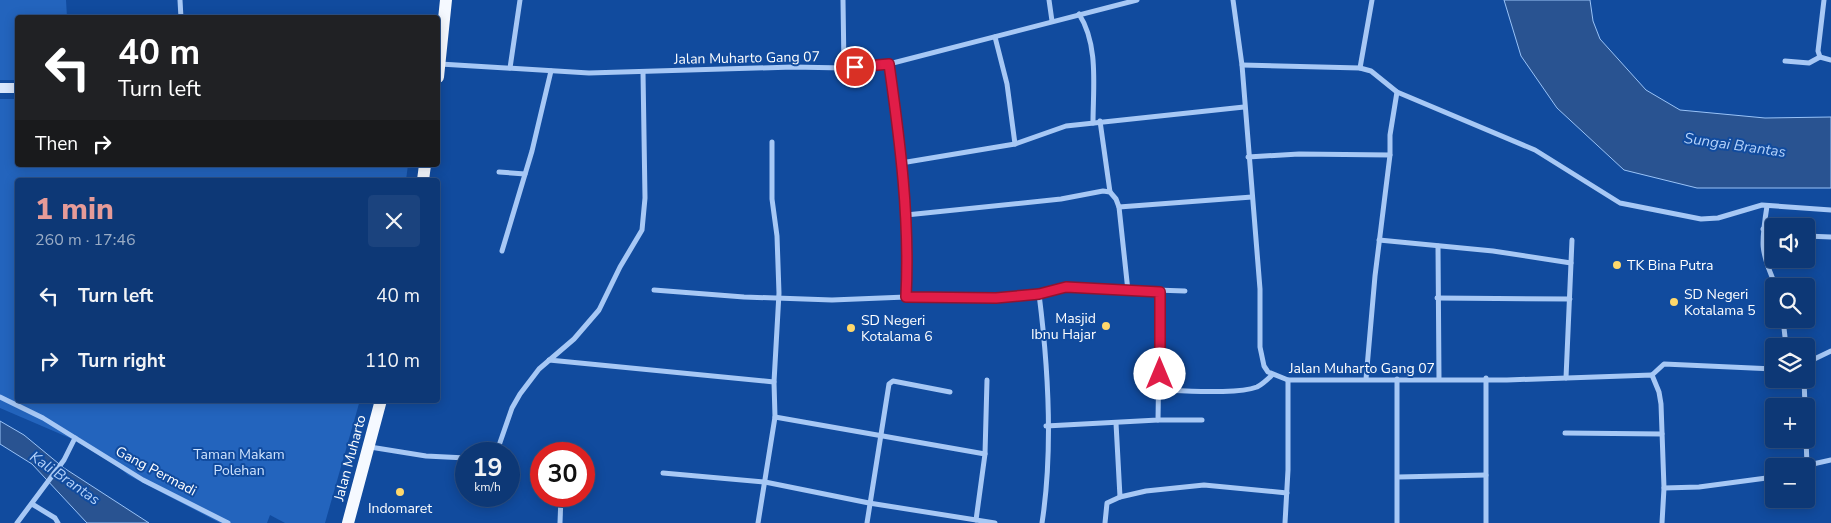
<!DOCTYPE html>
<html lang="en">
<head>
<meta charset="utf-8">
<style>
  body { margin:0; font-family:"Nunito Sans",sans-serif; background:#1b437e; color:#f1f3f6; height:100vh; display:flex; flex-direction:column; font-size:19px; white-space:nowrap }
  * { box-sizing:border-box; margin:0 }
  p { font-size:16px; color:#9aacc5 }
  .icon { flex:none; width:28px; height:28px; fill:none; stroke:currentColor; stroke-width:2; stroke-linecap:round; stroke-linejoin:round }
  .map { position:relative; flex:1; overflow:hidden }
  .sheet { position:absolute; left:15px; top:178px; width:425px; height:225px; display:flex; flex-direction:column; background:#0d3876; border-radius:5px; box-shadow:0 2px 12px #0003,0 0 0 1px #2d5288 }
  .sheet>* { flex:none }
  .guide { position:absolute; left:15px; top:15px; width:425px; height:152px; border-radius:5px; box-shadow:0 2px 12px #0003,0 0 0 1px #2d5288; background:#202124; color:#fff; overflow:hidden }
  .fabs { position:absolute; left:1765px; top:218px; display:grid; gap:10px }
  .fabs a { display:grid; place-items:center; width:50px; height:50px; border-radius:5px; background:#0d3876; box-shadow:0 2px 12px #0003,0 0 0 1px #2d5288; font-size:25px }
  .speed { position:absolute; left:455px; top:442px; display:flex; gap:10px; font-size:25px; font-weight:700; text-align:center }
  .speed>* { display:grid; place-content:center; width:65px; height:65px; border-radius:50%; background:#0d3876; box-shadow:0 2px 12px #0003,0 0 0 1px #2d5288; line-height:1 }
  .speed small { font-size:12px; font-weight:400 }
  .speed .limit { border:8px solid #d22; background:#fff; color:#111 }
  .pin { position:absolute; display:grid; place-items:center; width:42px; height:42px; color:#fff; margin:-21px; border:2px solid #fff; border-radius:50%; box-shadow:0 1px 5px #0007 }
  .me { position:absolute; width:55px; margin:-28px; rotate:0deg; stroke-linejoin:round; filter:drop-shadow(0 0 4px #0008) }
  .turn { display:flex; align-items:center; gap:18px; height:105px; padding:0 20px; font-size:22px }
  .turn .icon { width:65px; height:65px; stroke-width:2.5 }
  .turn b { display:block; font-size:35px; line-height:42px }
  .then { display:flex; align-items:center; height:48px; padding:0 20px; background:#0003; gap:10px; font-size:19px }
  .round { display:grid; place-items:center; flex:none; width:52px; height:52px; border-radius:5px; background:#1b437e }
  .summary { display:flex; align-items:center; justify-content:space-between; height:85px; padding:0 20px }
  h1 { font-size:30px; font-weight:800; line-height:38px; color:#e69b98 }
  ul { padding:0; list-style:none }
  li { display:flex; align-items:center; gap:15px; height:65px; padding:0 20px }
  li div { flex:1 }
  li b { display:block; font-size:19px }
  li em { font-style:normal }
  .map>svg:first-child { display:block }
  .green { fill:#2364bd }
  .water { fill:#295391; stroke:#99c3f8 }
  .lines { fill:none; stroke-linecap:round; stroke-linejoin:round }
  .street { stroke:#a7c8f5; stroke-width:5 }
  .secondary { stroke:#d8e7fd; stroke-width:10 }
  .primary { stroke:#f5f9ff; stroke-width:12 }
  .route-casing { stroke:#92132f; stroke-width:12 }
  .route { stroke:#e11d48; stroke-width:9 }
  .poi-dot { fill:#ffd86b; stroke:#114b9e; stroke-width:2 }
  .labels { text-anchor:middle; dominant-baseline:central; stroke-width:4; stroke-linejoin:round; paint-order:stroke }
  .street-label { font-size:14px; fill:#fff; stroke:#114b9e }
  .poi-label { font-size:14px; fill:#fff; stroke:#114b9e; text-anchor:start }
  .park-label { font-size:14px; fill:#d0e4fe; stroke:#114b9e }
  .water-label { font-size:15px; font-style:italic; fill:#b4d2fb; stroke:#114b9e }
</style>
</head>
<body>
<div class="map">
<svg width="1831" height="523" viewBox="0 0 1831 523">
  <rect width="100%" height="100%" fill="#114b9e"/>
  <g class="green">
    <path d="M 0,0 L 66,0 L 67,17 L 18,18 L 17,80 L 0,80 Z"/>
    <path d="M 0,99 L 17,99 L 18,165 L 408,165 L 406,180 L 18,180 L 18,400 L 360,400 L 325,523 L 285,523 L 270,515 L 267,523 L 220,523 L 128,475 L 100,451 L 0,408 Z"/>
  </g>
  <g class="water">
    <path d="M 1504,0 L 1590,0 L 1593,21 L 1600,39 L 1646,90 L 1680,110 L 1765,118 L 1831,117 L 1831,188 L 1697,188 L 1624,170 L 1557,108 L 1521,56 Z"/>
    <path d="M 0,421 L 24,435 L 64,468 L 149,523 L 87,523 L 32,464 L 0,444 Z"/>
  </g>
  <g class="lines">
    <g class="street">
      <path d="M 180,0 L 181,18"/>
      <path d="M 843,0 L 844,68"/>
      <path d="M 1049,0 L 1052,21"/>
      <path d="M 1233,0 L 1242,65 L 1260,289 L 1260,347 L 1264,366 L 1268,372 L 1288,380 L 1507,380 L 1652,375 L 1659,392 L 1661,404 L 1664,488 L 1662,523"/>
      <path d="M 1824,0 L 1818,51 L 1820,57 L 1831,60"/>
      <path d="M 1079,14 C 1099,45 1093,88 1093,123"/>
      <path d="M 995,37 L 1007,84 L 1015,144"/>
      <path d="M 1785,61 L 1809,63 L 1820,57"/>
      <path d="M 440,64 L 589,73 L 793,67 L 844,68 L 889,64 L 1137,0"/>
      <path d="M 889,64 C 900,141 910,219 906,297"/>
      <path d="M 1242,65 L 1360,68 L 1371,71 L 1397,92 L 1535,150 L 1620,203 L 1701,219 L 1718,218 L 1762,205 L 1831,210"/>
      <path d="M 510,68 L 520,0"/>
      <path d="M 1360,68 L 1372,0"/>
      <path d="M 1100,121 L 1110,192"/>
      <path d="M 1248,157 L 1299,154 L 1390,155"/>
      <path d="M 901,163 L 1015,144 L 1066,126 L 1244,107"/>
      <path d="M 499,172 L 525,174"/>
      <path d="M 1767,206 C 1761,244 1760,251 1776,286"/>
      <path d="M 1119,207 L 1252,197"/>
      <path d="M 906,215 L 1061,199 L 1103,191 L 1110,192 L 1116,199 L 1119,207 L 1128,291"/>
      <path d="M 1763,229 L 1774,231"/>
      <path d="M 1806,236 L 1831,237"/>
      <path d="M 1379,240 L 1493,251 L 1571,263"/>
      <path d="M 1438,246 L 1439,379"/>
      <path d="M 502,251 L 532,151 L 551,71"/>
      <path d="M 654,290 L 744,297 L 832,300 L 906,297 L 997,297 L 1039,294 L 1066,287 L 1185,291"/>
      <path d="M 1039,294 C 1048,365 1053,452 1042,523"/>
      <path d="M 1437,298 L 1570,299"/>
      <path d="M 1783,319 L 1786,346"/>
      <path d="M 549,360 L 774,382"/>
      <path d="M 1806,363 L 1831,351"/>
      <path d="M 1652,375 L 1664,364 L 1774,369"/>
      <path d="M 1486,378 L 1486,523"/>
      <path d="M 1566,378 L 1572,240"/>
      <path d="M 1366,379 L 1375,276 L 1390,155 L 1390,135 L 1397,92"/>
      <path d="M 1804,379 L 1805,406"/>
      <path d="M 1160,390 C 1183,390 1236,395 1257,387 C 1263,384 1267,380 1272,375"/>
      <path d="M 0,397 L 43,418 L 143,480 L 228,523"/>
      <path d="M 775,417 L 985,454"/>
      <path d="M 1158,420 L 1202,420"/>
      <path d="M 1116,423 L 1120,497 L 1146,491 L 1204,485 L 1287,493"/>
      <path d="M 1046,426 L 1158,420 L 1160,292"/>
      <path d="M 1565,433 L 1662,434"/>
      <path d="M 1806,439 L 1807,465"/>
      <path d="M 370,447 L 426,456 L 466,458"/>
      <path d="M 496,454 L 512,408 L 520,394 L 539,369 L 574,339 L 599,310 L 620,267 L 642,230 L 645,198 L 643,72"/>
      <path d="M 1804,466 L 1831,460"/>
      <path d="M 663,473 L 765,482 L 869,503 L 995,523"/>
      <path d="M 1398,477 L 1486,475"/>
      <path d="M 1664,488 L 1699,487 L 1774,477"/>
      <path d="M 32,504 L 55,518 L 58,523"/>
      <path d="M 976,520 L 985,454 L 987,380"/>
      <path d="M 17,523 L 64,460 L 75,438"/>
      <path d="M 560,523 L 561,496"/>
      <path d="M 758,523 L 775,417 L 774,382 L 779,293 L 777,236 L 772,199 L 772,142"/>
      <path d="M 867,523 L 889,384 L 893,381 L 950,392"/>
      <path d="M 1105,523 L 1107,503 L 1120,497"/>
      <path d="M 1285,523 L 1288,470 L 1288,380"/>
      <path d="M 1397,523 L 1397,379"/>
    </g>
    <path class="secondary" d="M 0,88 L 18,88"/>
    <g class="primary">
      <path d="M 438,77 L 446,0"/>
      <path d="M 423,180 L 425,165"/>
      <path d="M 348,523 L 381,400"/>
    </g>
  </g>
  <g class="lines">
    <defs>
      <path id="route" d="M 855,67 L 889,64 C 900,141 910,219 906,297 L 996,298 L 1039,294 L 1066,287 L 1160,292 L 1160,374"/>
    </defs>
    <use href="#route" class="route-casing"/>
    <use href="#route" class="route"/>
  </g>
  <g class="poi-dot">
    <circle cx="1617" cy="265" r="5"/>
    <circle cx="1674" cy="302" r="5"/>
    <circle cx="1106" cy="326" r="5"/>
    <circle cx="851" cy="328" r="5"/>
    <circle cx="400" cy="492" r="5"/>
  </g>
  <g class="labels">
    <g class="street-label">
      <text transform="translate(747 58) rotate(-1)">Jalan Muharto Gang 07</text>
      <text x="1362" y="368">Jalan Muharto Gang 07</text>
      <text transform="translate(350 458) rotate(-75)">Jalan Muharto</text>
      <text transform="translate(156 471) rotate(28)">Gang Permadi</text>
    </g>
    <g class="poi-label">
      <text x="1627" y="265">TK Bina Putra</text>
      <text x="1684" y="294">SD Negeri<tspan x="1684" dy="16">Kotalama 5</tspan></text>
      <text x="1096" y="318" text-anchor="end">Masjid<tspan x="1096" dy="16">Ibnu Hajar</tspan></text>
      <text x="861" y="320">SD Negeri<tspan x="861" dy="16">Kotalama 6</tspan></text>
      <text x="400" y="508" text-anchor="middle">Indomaret</text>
    </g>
    <g class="park-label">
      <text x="239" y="454">Taman Makam<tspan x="239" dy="16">Polehan</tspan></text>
    </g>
    <g class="water-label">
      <text transform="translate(1735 145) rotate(8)">Sungai Brantas</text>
      <text transform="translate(65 478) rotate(35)">Kali Brantas</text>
    </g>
  </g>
</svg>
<div class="fabs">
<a><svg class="icon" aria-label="sound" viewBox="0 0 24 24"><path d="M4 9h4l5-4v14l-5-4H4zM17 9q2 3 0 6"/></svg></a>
<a><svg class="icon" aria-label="search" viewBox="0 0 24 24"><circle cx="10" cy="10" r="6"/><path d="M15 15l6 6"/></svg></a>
<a><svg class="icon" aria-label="layers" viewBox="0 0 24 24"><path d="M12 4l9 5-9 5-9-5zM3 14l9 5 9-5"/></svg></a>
<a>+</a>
<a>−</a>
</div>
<div class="speed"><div>19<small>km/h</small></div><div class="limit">30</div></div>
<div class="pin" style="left:855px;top:67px;background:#d93025"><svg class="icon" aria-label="arrive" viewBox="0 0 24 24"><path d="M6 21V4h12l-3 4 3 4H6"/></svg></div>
<svg class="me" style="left:1160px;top:374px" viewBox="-20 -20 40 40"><circle r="19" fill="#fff"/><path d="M0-13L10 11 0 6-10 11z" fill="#e11d48"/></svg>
<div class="guide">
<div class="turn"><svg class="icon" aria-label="left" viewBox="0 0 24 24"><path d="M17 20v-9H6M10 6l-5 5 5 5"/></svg><div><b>40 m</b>Turn left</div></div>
<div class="then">Then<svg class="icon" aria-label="right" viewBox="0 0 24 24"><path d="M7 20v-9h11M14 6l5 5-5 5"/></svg></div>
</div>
<section class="sheet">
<div class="summary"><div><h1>1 min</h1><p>260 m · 17:46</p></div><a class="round"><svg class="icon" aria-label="close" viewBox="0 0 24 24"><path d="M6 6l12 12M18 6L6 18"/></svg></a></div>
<ul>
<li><svg class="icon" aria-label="left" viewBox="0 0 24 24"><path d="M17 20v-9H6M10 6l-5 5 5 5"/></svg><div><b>Turn left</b></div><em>40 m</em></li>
<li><svg class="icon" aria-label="right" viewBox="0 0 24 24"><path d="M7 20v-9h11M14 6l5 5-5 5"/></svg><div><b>Turn right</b></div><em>110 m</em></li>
</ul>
</section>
</div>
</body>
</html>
